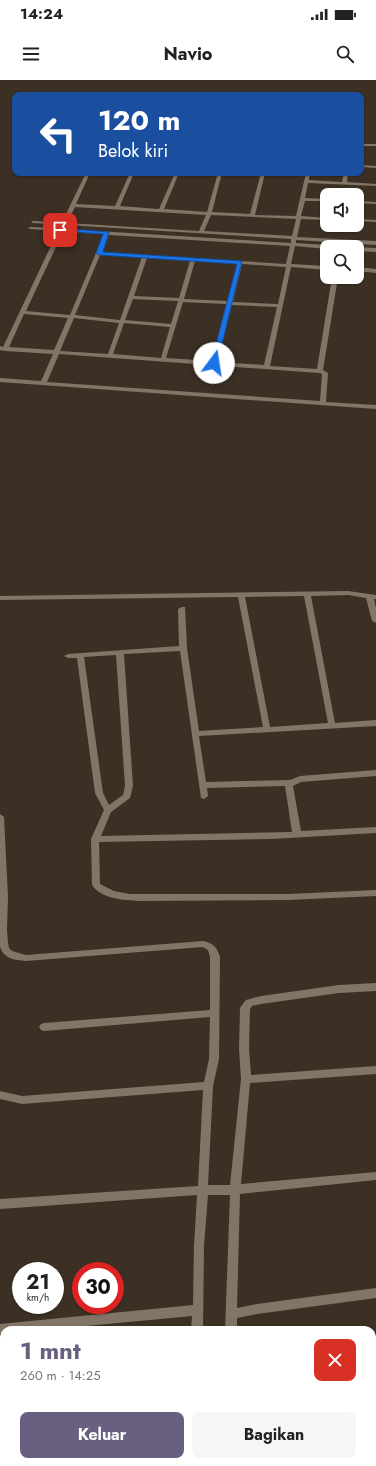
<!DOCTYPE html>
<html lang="id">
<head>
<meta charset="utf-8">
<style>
  body { margin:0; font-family:Jost,sans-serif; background:#f6f6f6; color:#222; height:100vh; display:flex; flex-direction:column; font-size:15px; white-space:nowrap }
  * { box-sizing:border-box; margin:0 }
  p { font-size:13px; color:#767676 }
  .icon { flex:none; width:22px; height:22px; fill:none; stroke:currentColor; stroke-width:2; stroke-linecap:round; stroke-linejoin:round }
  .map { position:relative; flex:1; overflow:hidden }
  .side { position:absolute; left:0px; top:1246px; width:376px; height:140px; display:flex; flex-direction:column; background:#fff; border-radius:12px 12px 0 0; box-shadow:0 1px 3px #0004 }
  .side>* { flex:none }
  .hud { position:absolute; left:12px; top:12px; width:352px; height:84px; border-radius:8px; box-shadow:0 1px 3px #0004; background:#1a4fa0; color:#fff; overflow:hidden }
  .tools { position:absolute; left:320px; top:108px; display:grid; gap:8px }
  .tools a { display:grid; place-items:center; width:44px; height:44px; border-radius:8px; background:#fff; box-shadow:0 1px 3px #0004; font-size:20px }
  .speed { position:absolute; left:12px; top:1182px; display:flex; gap:8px; font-size:20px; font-weight:700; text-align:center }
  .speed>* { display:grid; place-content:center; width:52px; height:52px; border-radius:50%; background:#fff; box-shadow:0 1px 3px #0004; line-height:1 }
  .speed small { font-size:10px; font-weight:400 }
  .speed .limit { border:6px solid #d22; background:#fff; color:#111 }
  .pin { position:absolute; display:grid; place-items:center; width:34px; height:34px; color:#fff; margin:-17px; border-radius:8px; box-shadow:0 2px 6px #0006 }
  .me { position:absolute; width:44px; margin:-22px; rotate:14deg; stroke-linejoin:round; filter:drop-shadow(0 0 3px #0008) }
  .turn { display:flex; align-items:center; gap:14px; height:84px; padding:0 20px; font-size:18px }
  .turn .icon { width:52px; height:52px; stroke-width:2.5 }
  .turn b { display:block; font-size:28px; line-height:34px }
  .round { display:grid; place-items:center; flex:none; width:42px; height:42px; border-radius:8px; background:#f6f6f6 }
  .headline { display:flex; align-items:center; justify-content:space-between; height:68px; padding:0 20px }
  h1 { font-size:24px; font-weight:700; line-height:30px; color:#695f80 }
  .action { display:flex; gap:8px; margin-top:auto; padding:8px 20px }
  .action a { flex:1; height:46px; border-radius:8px; background:#695f80; color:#fff; font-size:16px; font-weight:700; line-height:46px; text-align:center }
  .action a+a { background:#f6f6f6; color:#222 }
  .status { display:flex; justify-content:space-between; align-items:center; height:28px; padding:0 20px; background:#fff; direction:ltr }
  .status svg { height:11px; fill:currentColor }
  header { display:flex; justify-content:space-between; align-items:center; height:52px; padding:0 20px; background:#fff; font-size:18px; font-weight:700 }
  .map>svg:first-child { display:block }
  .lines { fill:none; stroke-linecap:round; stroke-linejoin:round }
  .street { fill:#827566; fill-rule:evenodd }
  .route { fill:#1a73e8; stroke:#114b97 }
</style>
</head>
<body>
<div class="status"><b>14:24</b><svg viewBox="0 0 49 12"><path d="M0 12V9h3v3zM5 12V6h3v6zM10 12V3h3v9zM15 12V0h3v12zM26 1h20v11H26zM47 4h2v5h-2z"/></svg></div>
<header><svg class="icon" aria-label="menu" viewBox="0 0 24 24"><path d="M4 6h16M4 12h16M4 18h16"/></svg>Navio<svg class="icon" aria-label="search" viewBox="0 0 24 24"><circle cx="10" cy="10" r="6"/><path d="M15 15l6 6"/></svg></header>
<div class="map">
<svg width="376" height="1386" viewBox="0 0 376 1386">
  <rect width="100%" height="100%" fill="#3b3023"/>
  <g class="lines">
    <g class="street">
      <rect x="361" y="64" width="15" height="2"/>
      <path d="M 361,85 L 376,86 L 376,88 L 361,87 Z"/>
      <path d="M 86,93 L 90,93 L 76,124 L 115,126 L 130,93 L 134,93 L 120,126 L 159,129 L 175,93 L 179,93 L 164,129 L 207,132 L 218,93 L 222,93 L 212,132 L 250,134 L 261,93 L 265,93 L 255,135 L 296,136 L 306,93 L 310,93 L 309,100 L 342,102 L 344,93 L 348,93 L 347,102 L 376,104 L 376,106 L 308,103 L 305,118 L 327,119 L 327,121 L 305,121 L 301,136 L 327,138 L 327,140 L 301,139 L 297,157 L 376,161 L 376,165 L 296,160 L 296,163 L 327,165 L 330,167 L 327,167 L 327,169 L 295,166 L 291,184 L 327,186 L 327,190 L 291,187 L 270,286 L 317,289 L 332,197 L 338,197 L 323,290 L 328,293 L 326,322 L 376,325 L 376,329 L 0,302 L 0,298 L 41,301 L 53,274 L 5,271 L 0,270 L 0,266 L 3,267 L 58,151 L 30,149 L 28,148 L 30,147 L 59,148 L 61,145 L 33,143 L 31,142 L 33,141 L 62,142 ZM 75,127 L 206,135 L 199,151 L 67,143 ZM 211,135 L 296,139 L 292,156 L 204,151 ZM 66,145 L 291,159 L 291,163 L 64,149 ZM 63,152 L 104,154 L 70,235 L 26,231 ZM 109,155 L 290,166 L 286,184 L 102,172 ZM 100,175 L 142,177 L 120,240 L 75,235 ZM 147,178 L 190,181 L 179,218 L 134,216 ZM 195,181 L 237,184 L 227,221 L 184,219 ZM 242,184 L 286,187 L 278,224 L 233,222 ZM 133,219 L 178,221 L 171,244 L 125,240 ZM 183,222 L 226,224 L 212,281 L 166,278 ZM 232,225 L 277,227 L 264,285 L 217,282 ZM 24,234 L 68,238 L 54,270 L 9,267 ZM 74,238 L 119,243 L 108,274 L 60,271 ZM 124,243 L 170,247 L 161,278 L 113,274 ZM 59,274 L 319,293 L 322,294 L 320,321 L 47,302 Z"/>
      <path d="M 357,121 L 376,122 L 376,124 L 357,123 Z"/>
      <path d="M 357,139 L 376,140 L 376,142 L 357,141 Z"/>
      <path d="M 357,167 L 376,168 L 376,172 L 357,171 Z"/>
      <path d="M 357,187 L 376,189 L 376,193 L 357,191 Z"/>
      <path d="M 348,511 L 376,515 L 376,519 L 374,519 L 376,528 L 376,543 L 372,541 L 366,518 L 348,515 L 311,516 L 335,643 L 376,640 L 376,646 L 199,656 L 206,702 L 290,700 L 300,696 L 376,690 L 376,696 L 301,702 L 293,706 L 301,751 L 376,747 L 376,753 L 271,759 L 99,762 L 100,804 L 114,811 L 130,814 L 288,814 L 376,810 L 376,816 L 288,820 L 139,821 C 124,820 101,819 92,805 L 91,759 L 104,730 L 95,713 L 77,578 L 68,578 L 64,576 L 68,574 L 179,566 L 178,529 L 182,527 L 185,527 L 187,568 L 199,651 L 263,647 L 238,517 L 0,520 L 0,516 ZM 304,516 L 328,643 L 270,647 L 245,517 ZM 180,571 L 201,718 L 204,719 L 208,716 L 207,708 L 285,706 L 292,752 L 101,756 L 111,732 L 130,718 L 133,706 L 124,574 ZM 116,575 L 125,706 L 123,715 L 109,725 L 103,713 L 84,577 Z"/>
      <path d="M 0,734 L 4,737 L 8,817 L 7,850 L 8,863 L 9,868 L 12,871 L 26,875 L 203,861 C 213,863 217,867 220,877 L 219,979 L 213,1006 L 208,1105 L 230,1105 L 241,999 L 239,969 L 240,928 L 242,925 L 246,920 L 261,916 L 339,905 L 376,903 L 376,911 L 339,913 L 261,924 L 252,926 L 250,929 L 249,969 L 251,995 L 376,986 L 376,994 L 250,1003 L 241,1104 L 376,1092 L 376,1100 L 240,1114 L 237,1228 L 257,1224 L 376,1208 L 376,1218 L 257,1234 L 237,1238 L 237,1250 L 225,1250 L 230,1115 L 208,1115 L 204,1166 L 203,1250 L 191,1250 L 192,1236 L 44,1250 L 4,1250 L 4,1254 L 0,1254 L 0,1244 L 193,1225 L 194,1166 L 197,1115 L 0,1129 L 0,1119 L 198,1106 L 203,1010 L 22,1024 L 0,1019 L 0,1011 L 22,1016 L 204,1002 L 209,979 L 210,937 L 44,951 L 41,950 L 39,947 L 41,944 L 44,943 L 210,930 L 210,877 L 208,870 L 203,867 L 26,881 C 15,880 4,879 0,867 Z"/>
      <rect x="372" y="1325" width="4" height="12"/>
      <path d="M 4,1347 L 4,1381 L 0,1383 L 0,1348 Z"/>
      <rect x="217" y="1382" width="12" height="4"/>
    </g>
  </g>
  <path class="route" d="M 60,148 L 109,152 L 103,172 L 242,181 L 217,285 L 211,283 L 237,184 L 99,175 L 96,173 L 103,154 L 58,151 L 58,149 Z"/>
</svg>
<div class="tools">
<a><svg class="icon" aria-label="sound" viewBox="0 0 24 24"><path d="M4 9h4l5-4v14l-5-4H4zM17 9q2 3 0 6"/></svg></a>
<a><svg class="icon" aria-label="search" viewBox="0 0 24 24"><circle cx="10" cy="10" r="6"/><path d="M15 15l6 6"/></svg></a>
</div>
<div class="speed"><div>21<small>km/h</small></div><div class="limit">30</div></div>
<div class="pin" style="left:60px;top:150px;background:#d93025"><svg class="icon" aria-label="arrive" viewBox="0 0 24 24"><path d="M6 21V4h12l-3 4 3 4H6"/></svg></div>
<svg class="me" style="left:214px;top:283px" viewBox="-20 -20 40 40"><circle r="19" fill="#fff"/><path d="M0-13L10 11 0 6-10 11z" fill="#1a73e8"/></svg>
<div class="hud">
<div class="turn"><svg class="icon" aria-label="left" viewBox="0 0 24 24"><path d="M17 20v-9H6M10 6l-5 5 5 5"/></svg><div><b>120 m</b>Belok kiri</div></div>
</div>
<section class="side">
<div class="headline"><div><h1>1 mnt</h1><p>260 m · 14:25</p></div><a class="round" style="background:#d93025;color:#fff"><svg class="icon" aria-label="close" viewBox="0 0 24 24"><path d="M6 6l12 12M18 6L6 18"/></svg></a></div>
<div class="action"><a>Keluar</a><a>Bagikan</a></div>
</section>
</div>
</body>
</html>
